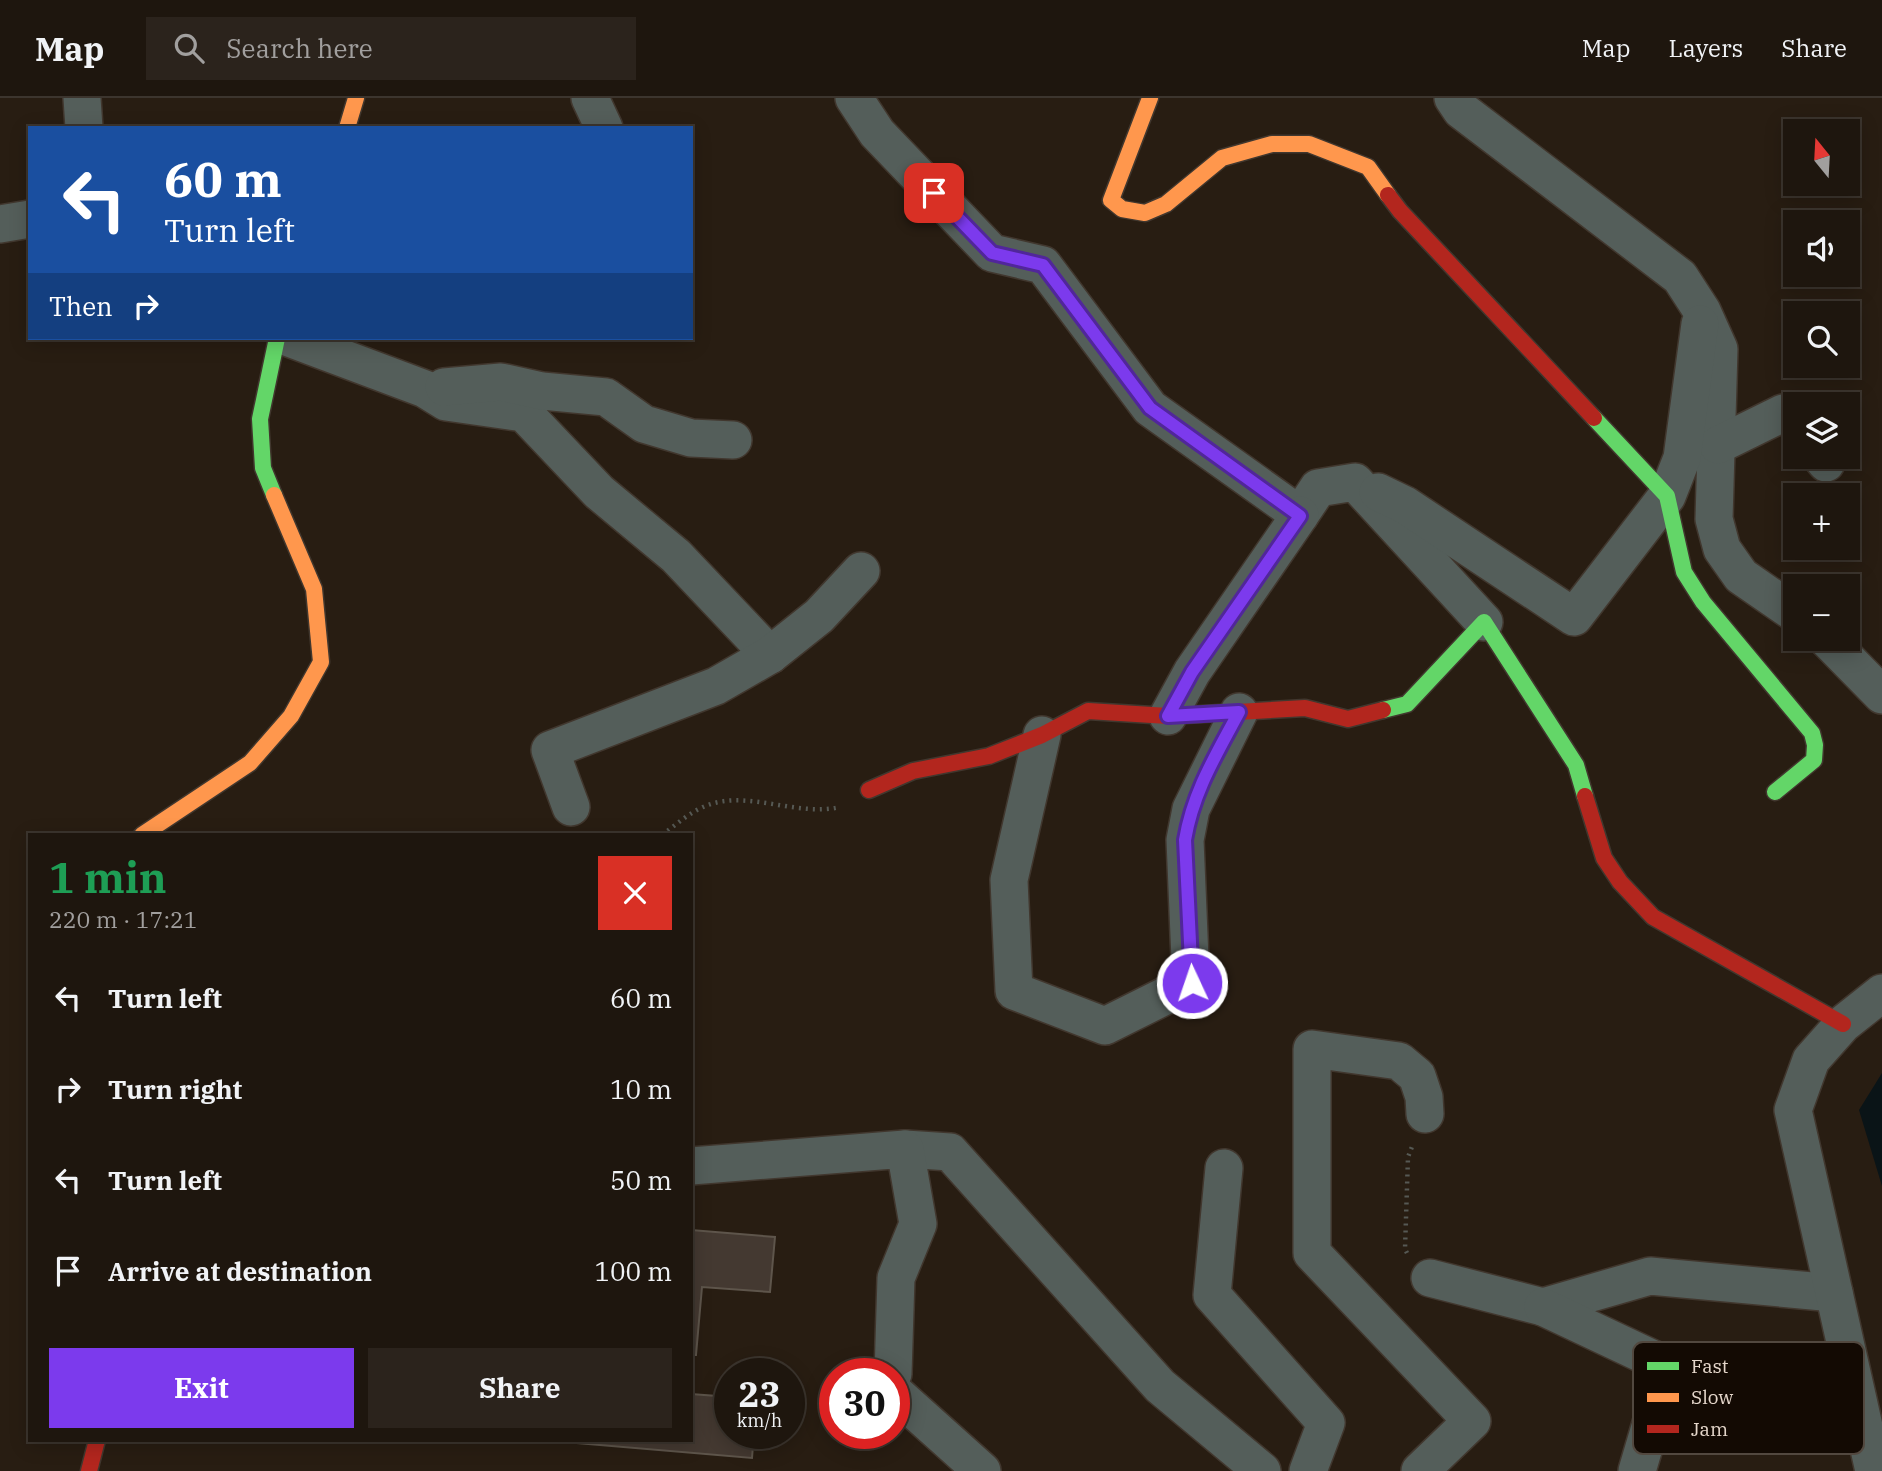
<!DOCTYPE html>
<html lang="en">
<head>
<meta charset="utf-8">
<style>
  body { margin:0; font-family:"IBM Plex Serif",serif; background:#2b231c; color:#f1f3f6; height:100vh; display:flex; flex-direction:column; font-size:26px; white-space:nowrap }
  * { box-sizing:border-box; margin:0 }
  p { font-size:23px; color:#a19f9e }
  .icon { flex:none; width:38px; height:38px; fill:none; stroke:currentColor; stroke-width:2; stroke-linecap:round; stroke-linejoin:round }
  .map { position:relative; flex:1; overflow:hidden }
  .details { position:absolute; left:28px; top:735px; width:665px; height:609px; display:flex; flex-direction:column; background:#1e160e; border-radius:0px; box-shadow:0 4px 18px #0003,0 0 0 2px #3c352e }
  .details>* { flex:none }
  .top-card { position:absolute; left:28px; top:28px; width:665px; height:214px; border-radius:0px; box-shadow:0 4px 18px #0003,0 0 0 2px #3c352e; background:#1a4fa0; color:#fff; overflow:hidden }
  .needle { width:46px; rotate:342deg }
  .buttons { position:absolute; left:1783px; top:21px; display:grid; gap:14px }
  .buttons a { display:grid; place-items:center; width:77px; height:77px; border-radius:0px; background:#1e160e; box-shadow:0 4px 18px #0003,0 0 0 2px #3c352e; font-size:35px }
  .speed { position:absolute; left:714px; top:1260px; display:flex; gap:14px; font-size:35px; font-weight:700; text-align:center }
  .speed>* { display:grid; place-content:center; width:91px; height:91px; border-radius:50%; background:#1e160e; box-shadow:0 4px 18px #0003,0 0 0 2px #3c352e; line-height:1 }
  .speed small { font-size:18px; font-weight:400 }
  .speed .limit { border:10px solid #d22; background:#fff; color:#111 }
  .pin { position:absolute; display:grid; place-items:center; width:60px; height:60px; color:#fff; margin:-30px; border-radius:14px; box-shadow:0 4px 10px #0006 }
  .me { position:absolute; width:77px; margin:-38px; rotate:357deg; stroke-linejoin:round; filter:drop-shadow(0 0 5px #0008) }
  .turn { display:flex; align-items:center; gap:24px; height:147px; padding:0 21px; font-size:32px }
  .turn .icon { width:91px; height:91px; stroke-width:2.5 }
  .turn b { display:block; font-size:49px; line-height:60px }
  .then { display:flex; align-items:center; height:66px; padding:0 21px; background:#0003; gap:14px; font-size:26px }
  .round { display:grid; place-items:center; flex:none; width:74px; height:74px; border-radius:0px; background:#2b231c }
  .head { display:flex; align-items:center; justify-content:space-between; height:119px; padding:0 21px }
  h1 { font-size:42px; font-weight:700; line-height:52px; color:#1e9e55 }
  .cta { display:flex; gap:14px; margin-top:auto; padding:14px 21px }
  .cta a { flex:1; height:80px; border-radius:0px; background:#7c3aed; color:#fff; font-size:28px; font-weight:700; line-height:80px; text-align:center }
  .cta a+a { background:#2b231c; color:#f1f3f6 }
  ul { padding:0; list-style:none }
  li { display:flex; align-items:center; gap:21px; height:91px; padding:0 21px }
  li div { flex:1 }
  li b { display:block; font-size:26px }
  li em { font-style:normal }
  header { display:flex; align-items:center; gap:42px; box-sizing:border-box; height:98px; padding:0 35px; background:#1e160e; border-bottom:2px solid #3c352e }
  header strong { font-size:33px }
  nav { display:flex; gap:38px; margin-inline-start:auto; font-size:24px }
  .search { width:490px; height:63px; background:#2b231c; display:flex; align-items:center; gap:18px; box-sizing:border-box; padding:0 24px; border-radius:0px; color:#a19f9e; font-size:26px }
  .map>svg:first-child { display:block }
  .water { fill:#0a1417 }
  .building { fill:#443931; stroke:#5e554b; stroke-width:2 }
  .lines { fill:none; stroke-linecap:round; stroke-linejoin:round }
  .street-casing { stroke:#41372e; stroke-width:40 }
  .fast-casing { stroke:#41372e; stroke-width:19 }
  .slow-casing { stroke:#41372e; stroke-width:19 }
  .jam-casing { stroke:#41372e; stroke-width:19 }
  .path { stroke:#565954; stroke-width:4.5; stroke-dasharray:2 5; stroke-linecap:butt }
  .street { stroke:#545e5a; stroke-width:37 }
  .fast { stroke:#63d668; stroke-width:16 }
  .slow { stroke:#ff974d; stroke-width:16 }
  .jam { stroke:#b3261e; stroke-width:16 }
  .route-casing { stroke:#51269a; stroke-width:18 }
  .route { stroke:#7c3aed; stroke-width:12 }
  .key { fill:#130a03; stroke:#52483f; stroke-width:2 }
  .key-label { font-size:19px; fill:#e5d7cb }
</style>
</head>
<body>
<header>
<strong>Map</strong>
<div class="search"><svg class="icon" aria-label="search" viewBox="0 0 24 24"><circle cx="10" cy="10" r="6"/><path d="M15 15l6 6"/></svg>Search here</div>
<nav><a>Map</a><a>Layers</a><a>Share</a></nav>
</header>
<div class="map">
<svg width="1882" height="1373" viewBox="0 0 1882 1373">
  <rect width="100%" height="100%" fill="#281d12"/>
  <path class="water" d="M 1882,975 L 1882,1088 L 1859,1012 Z"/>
  <g class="building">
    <path d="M 691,1132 L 775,1139 L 770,1194 L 702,1189 L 696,1257 L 691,1257 Z"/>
    <path d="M 691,1296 L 730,1299 L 730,1335 L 754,1335 L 752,1360 L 541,1342 L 691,1342 Z"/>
  </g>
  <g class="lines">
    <defs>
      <g id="street">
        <path d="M 82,0 L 84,30"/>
        <path d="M 590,0 L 604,30"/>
        <path d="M 854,0 L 877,35 L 992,155 L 1043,167 L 1150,310 L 1300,417 L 1318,390 L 1355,384 L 1484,524"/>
        <path d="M 1453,0 L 1461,12 L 1680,179 L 1702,213 L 1719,251 L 1714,421 L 1722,451 L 1741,478 L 1796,516"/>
        <path d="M 0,126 L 30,121"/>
        <path d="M 289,240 L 425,291 L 446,304 L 524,315 L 599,394 L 676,458 L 770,557"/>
        <path d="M 444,289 L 501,284 L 542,293 L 606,299 L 644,326 L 691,340 L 733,342"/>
        <path d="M 1718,347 L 1783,315 L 1796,320"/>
        <path d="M 1821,359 L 1826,365"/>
        <path d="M 1378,394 L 1405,407 L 1574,519 L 1667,398 L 1682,360 L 1700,226"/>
        <path d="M 1827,541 L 1882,597"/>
        <path d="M 1168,618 L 1192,574 L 1300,417"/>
        <path d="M 1042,637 L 1009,782 L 1014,893 L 1105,928 L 1191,885 L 1185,742 L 1191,711 L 1239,614"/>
        <path d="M 571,709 L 550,652 L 716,588 L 770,557 L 819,518 L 861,473"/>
        <path d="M 905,1051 L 950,1054 L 1160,1288 L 1262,1373"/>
        <path d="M 691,1068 L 905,1051 L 918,1126 L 896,1180 L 893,1276"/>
        <path d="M 1224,1070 L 1212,1197 L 1326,1325 L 1308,1373"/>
        <path d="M 1430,1180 L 1543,1209 L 1650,1178 L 1834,1195"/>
        <path d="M 1543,1209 L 1668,1268 L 1637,1373"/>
        <path d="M 894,1294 L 982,1373"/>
        <path d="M 1420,1373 L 1472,1323 L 1312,1155 L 1312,951 L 1399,963 L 1417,978 L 1424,999 L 1425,1016"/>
        <path d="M 1874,1373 L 1793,1012 L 1811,962 L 1843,926 L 1882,895"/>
      </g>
      <g id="fast">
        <path d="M 1594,320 L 1667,398 L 1684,474 L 1703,504 L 1812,635 L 1815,647 L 1814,662 L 1775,694"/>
        <path d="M 274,397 L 263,370 L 260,321 L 277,240"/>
        <path d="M 1383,612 L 1407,606 L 1484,524 L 1576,667 L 1585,698"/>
      </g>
      <g id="slow">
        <path d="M 1150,0 L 1111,102 L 1122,111 L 1145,115 L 1166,106 L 1222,60 L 1272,46 L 1309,46 L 1368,69 L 1388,97"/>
        <path d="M 347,30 L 356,0"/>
        <path d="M 142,737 L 250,665 L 291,618 L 321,564 L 314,491 L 274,397"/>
      </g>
      <g id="jam">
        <path d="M 1388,97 L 1400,113 L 1594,320"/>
        <path d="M 869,692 L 913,673 L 989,658 L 1042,637 L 1088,613 L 1168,618 L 1305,610 L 1348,621 L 1383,612"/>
        <path d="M 1585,698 L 1604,760 L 1620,784 L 1653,819 L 1843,926"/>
        <path d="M 89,1373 L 97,1342"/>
      </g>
    </defs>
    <use href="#street" class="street-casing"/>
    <use href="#fast" class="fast-casing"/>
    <use href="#slow" class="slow-casing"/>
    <use href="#jam" class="jam-casing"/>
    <g class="path">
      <path d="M 662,737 C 677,726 691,713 708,707 C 749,692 797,719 840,709"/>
      <path d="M 1407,1155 L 1405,1151 L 1408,1059 L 1413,1046"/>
    </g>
    <use href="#street" class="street"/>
    <use href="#fast" class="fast"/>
    <use href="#slow" class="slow"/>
    <use href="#jam" class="jam"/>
  </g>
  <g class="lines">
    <defs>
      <path id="route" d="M 934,95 L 992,155 L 1043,167 L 1150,310 L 1300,418 L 1192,574 L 1168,618 L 1239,614 C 1216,657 1193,694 1185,742 L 1192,885"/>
    </defs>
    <use href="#route" class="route-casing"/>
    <use href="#route" class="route"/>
  </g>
  <rect x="1633" y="1244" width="231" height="112" rx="10" class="key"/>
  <rect x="1647" y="1264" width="32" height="8" fill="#63d668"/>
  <rect x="1647" y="1295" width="32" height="9" fill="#ff974d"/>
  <rect x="1647" y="1327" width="32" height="8" fill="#b3261e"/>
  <g class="key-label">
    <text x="1691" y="1275">Fast</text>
    <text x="1691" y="1306">Slow</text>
    <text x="1691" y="1338">Jam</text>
  </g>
</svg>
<div class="buttons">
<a><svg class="needle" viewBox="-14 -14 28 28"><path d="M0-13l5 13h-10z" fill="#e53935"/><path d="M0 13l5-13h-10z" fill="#a19f9e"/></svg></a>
<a><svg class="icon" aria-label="sound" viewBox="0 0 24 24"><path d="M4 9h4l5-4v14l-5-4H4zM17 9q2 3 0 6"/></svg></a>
<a><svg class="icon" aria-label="search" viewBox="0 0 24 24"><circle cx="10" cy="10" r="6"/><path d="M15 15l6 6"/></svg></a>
<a><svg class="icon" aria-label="layers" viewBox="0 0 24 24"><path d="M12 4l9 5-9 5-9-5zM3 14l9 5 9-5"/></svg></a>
<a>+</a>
<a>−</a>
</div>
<div class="speed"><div>23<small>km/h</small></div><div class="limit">30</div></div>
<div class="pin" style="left:934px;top:95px;background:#d93025"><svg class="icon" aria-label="arrive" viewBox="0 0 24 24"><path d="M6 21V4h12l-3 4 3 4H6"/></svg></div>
<svg class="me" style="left:1192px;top:885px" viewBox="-20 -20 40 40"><circle r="17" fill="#7c3aed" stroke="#fff" stroke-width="3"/><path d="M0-11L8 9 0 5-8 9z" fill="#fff"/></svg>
<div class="top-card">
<div class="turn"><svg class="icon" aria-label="left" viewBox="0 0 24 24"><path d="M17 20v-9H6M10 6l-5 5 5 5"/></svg><div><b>60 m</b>Turn left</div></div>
<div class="then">Then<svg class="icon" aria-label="right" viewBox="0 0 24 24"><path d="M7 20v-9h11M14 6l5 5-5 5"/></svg></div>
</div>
<section class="details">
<div class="head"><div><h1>1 min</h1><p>220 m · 17:21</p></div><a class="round" style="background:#d93025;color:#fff"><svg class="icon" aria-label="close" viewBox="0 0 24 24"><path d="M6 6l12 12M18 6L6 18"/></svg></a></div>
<ul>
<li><svg class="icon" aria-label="left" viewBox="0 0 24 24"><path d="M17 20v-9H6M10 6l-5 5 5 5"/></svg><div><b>Turn left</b></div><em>60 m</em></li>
<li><svg class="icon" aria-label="right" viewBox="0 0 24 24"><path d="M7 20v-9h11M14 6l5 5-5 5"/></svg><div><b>Turn right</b></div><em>10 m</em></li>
<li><svg class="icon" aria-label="left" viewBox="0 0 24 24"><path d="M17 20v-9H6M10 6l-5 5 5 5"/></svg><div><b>Turn left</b></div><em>50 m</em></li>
<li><svg class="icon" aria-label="arrive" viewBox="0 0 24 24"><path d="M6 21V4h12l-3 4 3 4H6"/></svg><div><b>Arrive at destination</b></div><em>100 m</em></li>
</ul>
<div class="cta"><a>Exit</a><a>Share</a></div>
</section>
</div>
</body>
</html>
